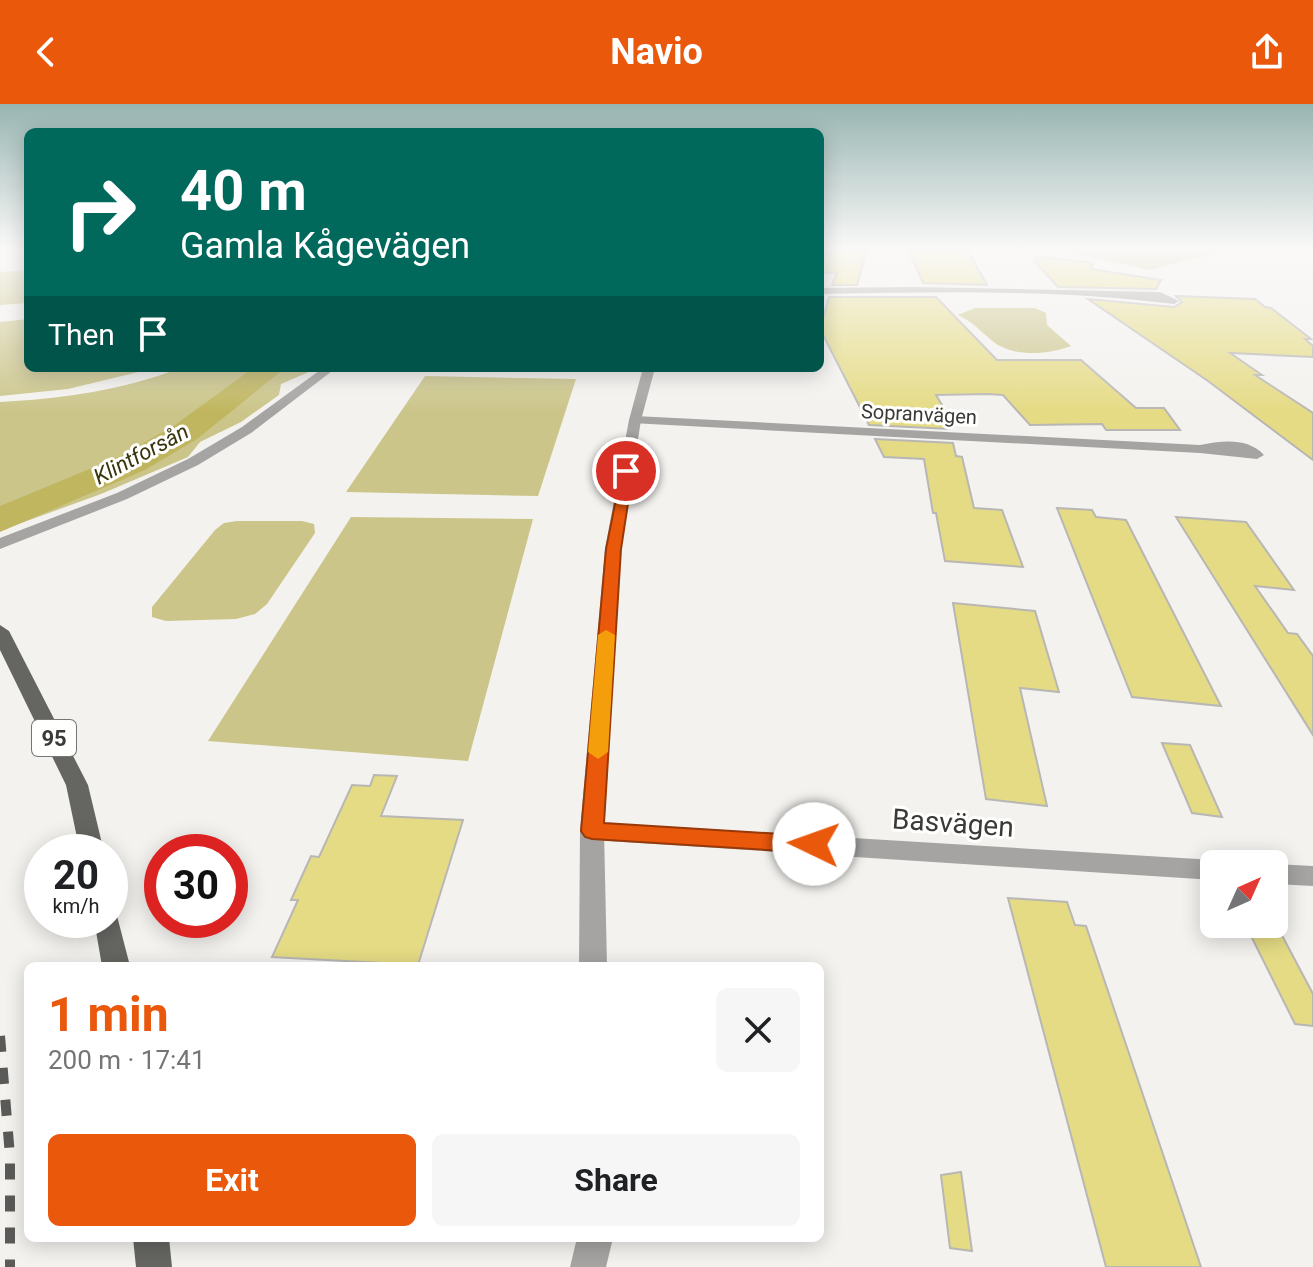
<!DOCTYPE html>
<html lang="en">
<head>
<meta charset="utf-8">
<style>
  body { margin:0; font-family:Roboto,sans-serif; background:#f6f6f6; color:#202124; height:100vh; display:flex; flex-direction:column; font-size:30px; white-space:nowrap }
  * { box-sizing:border-box; margin:0 }
  p { font-size:26px; color:#757577 }
  .icon { flex:none; width:44px; height:44px; fill:none; stroke:currentColor; stroke-width:2; stroke-linecap:round; stroke-linejoin:round }
  .map { position:relative; flex:1; overflow:hidden }
  .side { position:absolute; left:24px; top:858px; width:800px; height:280px; display:flex; flex-direction:column; background:#fff; border-radius:12px; box-shadow:0 4px 20px #0003 }
  .side>* { flex:none }
  .guide { position:absolute; left:24px; top:24px; width:800px; height:244px; border-radius:12px; box-shadow:0 4px 20px #0003; background:#00695c; color:#fff; overflow:hidden }
  .needle { width:52px; rotate:45deg }
  .fabs { position:absolute; left:1200px; top:746px; display:grid; gap:16px }
  .fabs a { display:grid; place-items:center; width:88px; height:88px; border-radius:12px; background:#fff; box-shadow:0 4px 20px #0003; font-size:40px }
  .speed { position:absolute; left:24px; top:730px; display:flex; gap:16px; font-size:40px; font-weight:700; text-align:center }
  .speed>* { display:grid; place-content:center; width:104px; height:104px; border-radius:50%; background:#fff; box-shadow:0 4px 20px #0003; line-height:1 }
  .speed small { font-size:20px; font-weight:400 }
  .speed .limit { border:12px solid #d22; background:#fff; color:#111 }
  .pin { position:absolute; display:grid; place-items:center; width:68px; height:68px; color:#fff; margin:-34px; border:4px solid #fff; border-radius:50%; box-shadow:0 2px 8px #0007 }
  .me { position:absolute; width:88px; margin:-44px; rotate:273deg; stroke-linejoin:round; filter:drop-shadow(0 0 6px #0008) }
  .turn { display:flex; align-items:center; gap:28px; height:168px; padding:0 24px; font-size:36px }
  .turn .icon { width:104px; height:104px; stroke-width:2.5 }
  .turn b { display:block; font-size:56px; line-height:68px }
  .then { display:flex; align-items:center; height:76px; padding:0 24px; background:#0003; gap:16px; font-size:30px }
  .round { display:grid; place-items:center; flex:none; width:84px; height:84px; border-radius:12px; background:#f6f6f6 }
  .head { display:flex; align-items:center; justify-content:space-between; height:136px; padding:0 24px }
  h1 { font-size:48px; font-weight:700; line-height:60px; color:#ea580c }
  .cta { display:flex; gap:16px; margin-top:auto; padding:16px 24px }
  .cta a { flex:1; height:92px; border-radius:12px; background:#ea580c; color:#fff; font-size:32px; font-weight:700; line-height:92px; text-align:center }
  .cta a+a { background:#f6f6f6; color:#202124 }
  header { display:flex; justify-content:space-between; align-items:center; height:104px; padding:0 24px; background:#ea580c; color:#fff; font-size:36px; font-weight:700 }
  .map>svg:first-child { display:block }
  .green { fill:#cbc58a }
  .lines { fill:none; stroke-linecap:round; stroke-linejoin:round }
  .river { fill:#c0b660; fill-rule:evenodd }
  .building { fill:#e5db85; stroke:#b8b7b4; stroke-width:2 }
  .minor { fill:#a5a4a3; fill-rule:evenodd }
  .tertiary { fill:#a5a4a3; fill-rule:evenodd }
  .primary { fill:#656562; fill-rule:evenodd }
  .rail { stroke:#5a5a58; stroke-width:10; stroke-dasharray:16 16; stroke-linecap:butt }
  .route { fill:#ea580c; stroke:#983908; stroke-width:2 }
  .slow { fill:#f59e0b }
  .labels { text-anchor:middle; dominant-baseline:central; stroke-width:6; stroke-linejoin:round; paint-order:stroke }
  .far-street-label { font-size:20px; fill:#3a3a39; stroke:#fffffe }
  .far-water-label { font-size:22px; font-style:italic; fill:#38340e; stroke:#fffffe }
  .shield { fill:#fffffe; stroke:#757574; stroke-width:2 }
  .shield-label { font-size:22px; font-weight:bold; fill:#3a3a39 }
  .near-street-label { font-size:28px; fill:#3a3a39; stroke:#fffffe }
</style>
</head>
<body>
<header><svg class="icon" aria-label="back" viewBox="0 0 24 24"><path d="M15 5l-7 7 7 7"/></svg>Navio<svg class="icon" aria-label="share" viewBox="0 0 24 24"><path d="M12 15V3M7 8l5-5 5 5M5 13v7h14v-7"/></svg></header>
<div class="map">
<svg width="1313" height="1163" viewBox="0 0 1313 1163">
  <rect width="100%" height="100%" fill="#f3f2ef"/>
  <g class="green">
    <path d="M 1053,145 L 1231,145 L 1150,166 Z"/>
    <path d="M 28,166 L 28,199 L 0,201 L 0,168 Z"/>
    <path d="M 975,204 L 1035,204 L 1046,209 L 1047,221 L 1071,242 C 1051,250 1018,253 998,241 C 983,231 977,220 958,211 Z"/>
    <path d="M 28,215 L 28,264 L 155,264 L 68,285 L 0,292 L 0,218 Z"/>
    <path d="M 180,264 L 318,264 L 281,280 L 279,291 L 241,318 L 200,338 L 188,353 L 101,390 L 13,422 L 0,407 L 0,298 C 60,295 124,286 180,264 Z"/>
    <path d="M 425,272 L 576,275 L 538,392 L 346,388 Z"/>
    <path d="M 351,413 L 533,415 L 468,657 L 208,637 Z"/>
    <path d="M 237,417 L 302,417 L 314,420 L 315,429 L 267,500 L 255,510 L 236,515 L 166,517 L 152,513 L 152,503 L 215,426 L 224,419 Z"/>
  </g>
  <g class="lines">
    <path class="river" d="M 253,264 L 285,264 L 197,335 L 145,366 L 0,428 L 0,402 L 121,352 L 175,321 Z"/>
  </g>
  <g class="building">
    <path d="M 826,145 L 867,145 L 857,181 L 832,181 L 837,169 L 821,168 Z"/>
    <path d="M 908,145 L 967,145 L 987,181 L 923,179 Z"/>
    <path d="M 1034,152 L 1094,159 L 1091,165 L 1161,176 L 1156,185 L 1058,183 L 1035,158 L 1039,159 Z"/>
    <path d="M 1176,192 L 1255,195 L 1265,203 L 1271,204 L 1311,235 L 1305,235 L 1313,242 L 1313,253 L 1230,249 L 1262,271 L 1255,271 L 1313,309 L 1313,356 L 1208,277 L 1088,195 L 1174,203 L 1182,198 Z"/>
    <path d="M 829,193 L 936,193 L 997,256 L 1081,256 L 1136,304 L 1164,304 L 1180,326 L 1106,326 L 1102,320 L 1030,321 L 1003,291 L 988,290 L 936,291 L 947,309 L 950,325 L 869,321 L 820,225 Z"/>
    <path d="M 875,335 L 953,339 L 956,352 L 962,353 L 974,404 L 1002,406 L 1023,463 L 945,457 L 936,409 L 933,409 L 924,355 L 884,353 Z"/>
    <path d="M 1057,404 L 1092,406 L 1096,413 L 1126,416 L 1221,602 L 1132,593 Z"/>
    <path d="M 1176,413 L 1246,418 L 1294,486 L 1255,482 L 1288,529 L 1297,530 L 1313,552 L 1313,631 Z"/>
    <path d="M 953,499 L 1035,507 L 1059,588 L 1020,584 L 1047,702 L 986,695 Z"/>
    <path d="M 1162,639 L 1190,641 L 1222,713 L 1192,709 Z"/>
    <path d="M 374,671 L 397,672 L 381,712 L 463,716 L 418,861 L 272,853 L 298,796 L 291,796 L 311,752 L 319,753 L 352,681 L 370,682 Z"/>
    <path d="M 1008,794 L 1067,798 L 1075,821 L 1086,822 L 1201,1163 L 1106,1163 Z"/>
    <path d="M 1245,820 L 1276,820 L 1313,890 L 1313,922 L 1295,920 Z"/>
    <path d="M 961,1068 L 972,1147 L 950,1144 L 941,1071 Z"/>
  </g>
  <g class="lines">
    <g class="minor">
      <path d="M 915,183 L 1160,188 L 1179,197 L 1174,200 C 1058,185 937,188 820,190 L 820,184 Z"/>
      <path d="M 323,264 L 336,264 L 251,329 L 198,361 L 127,395 L 0,445 L 0,434 L 117,389 L 188,355 L 242,323 Z"/>
      <path d="M 635,312 L 1200,341 C 1222,337 1247,333 1264,351 L 1257,355 L 1200,349 L 631,319 L 629,316 Z"/>
      <path d="M 592,718 L 1214,756 L 1223,760 L 1214,760 L 1214,776 L 592,736 L 583,733 L 580,727 L 583,721 Z"/>
      <path d="M 1274,760 L 1313,762 L 1313,782 L 1274,780 Z"/>
    </g>
    <g class="tertiary">
      <path d="M 643,264 L 655,264 L 641,316 L 621,445 L 604,727 L 607,862 L 579,862 L 580,727 L 605,445 L 629,316 Z"/>
      <path d="M 577,1134 L 613,1134 L 606,1163 L 570,1163 Z"/>
    </g>
    <g class="primary">
      <path d="M 0,521 L 9,527 L 88,681 L 104,748 L 80,748 L 66,681 L 0,546 Z"/>
      <path d="M 110,806 L 116,808 L 130,862 L 102,862 L 94,816 L 110,816 Z"/>
      <path d="M 133,1134 L 169,1134 L 172,1163 L 136,1163 Z"/>
    </g>
    <path class="rail" d="M 0,932 L 10,1052 L 10,1163"/>
  </g>
  <linearGradient id="sky" x2="0" y2="1"><stop stop-color="#98b5b2"/><stop offset="0.47" stop-color="#faf9f8"/><stop offset="1" stop-color="#faf9f8" stop-opacity="0"/></linearGradient>
  <rect width="1313" height="308" fill="url(#sky)"/>
  <path class="route" d="M 622,365 L 633,367 L 621,445 L 604,719 L 814,732 L 822,734 L 825,740 L 822,746 L 814,749 L 592,735 L 585,733 L 581,727 L 606,445 Z"/>
  <path class="slow" d="M 606,526 L 615,531 L 608,648 L 598,655 L 588,648 L 598,531 Z"/>
  <g class="labels">
    <g class="far-street-label">
      <text transform="translate(919 310) rotate(3)">Sopranvägen</text>
    </g>
    <g class="far-water-label">
      <text transform="translate(141 350) rotate(-28)">Klintforsån</text>
    </g>
    <rect class="shield" x="32" y="616" width="44" height="36" rx="6"/>
    <g class="shield-label">
      <text x="54" y="634">95</text>
    </g>
    <g class="near-street-label">
      <text transform="translate(953 719) rotate(4)">Basvägen</text>
    </g>
  </g>
</svg>
<div class="fabs">
<a><svg class="needle" viewBox="-14 -14 28 28"><path d="M0-13l5 13h-10z" fill="#e53935"/><path d="M0 13l5-13h-10z" fill="#757577"/></svg></a>
</div>
<div class="speed"><div>20<small>km/h</small></div><div class="limit">30</div></div>
<div class="pin" style="left:626px;top:367px;background:#d93025"><svg class="icon" aria-label="arrive" viewBox="0 0 24 24"><path d="M6 21V4h12l-3 4 3 4H6"/></svg></div>
<svg class="me" style="left:814px;top:740px" viewBox="-20 -20 40 40"><circle r="19" fill="#fff"/><path d="M0-13L10 11 0 6-10 11z" fill="#ea580c"/></svg>
<div class="guide">
<div class="turn"><svg class="icon" aria-label="right" viewBox="0 0 24 24"><path d="M7 20v-9h11M14 6l5 5-5 5"/></svg><div><b>40 m</b>Gamla Kågevägen</div></div>
<div class="then">Then<svg class="icon" aria-label="arrive" viewBox="0 0 24 24"><path d="M6 21V4h12l-3 4 3 4H6"/></svg></div>
</div>
<section class="side">
<div class="head"><div><h1>1 min</h1><p>200 m · 17:41</p></div><a class="round"><svg class="icon" aria-label="close" viewBox="0 0 24 24"><path d="M6 6l12 12M18 6L6 18"/></svg></a></div>
<div class="cta"><a>Exit</a><a>Share</a></div>
</section>
</div>
</body>
</html>
